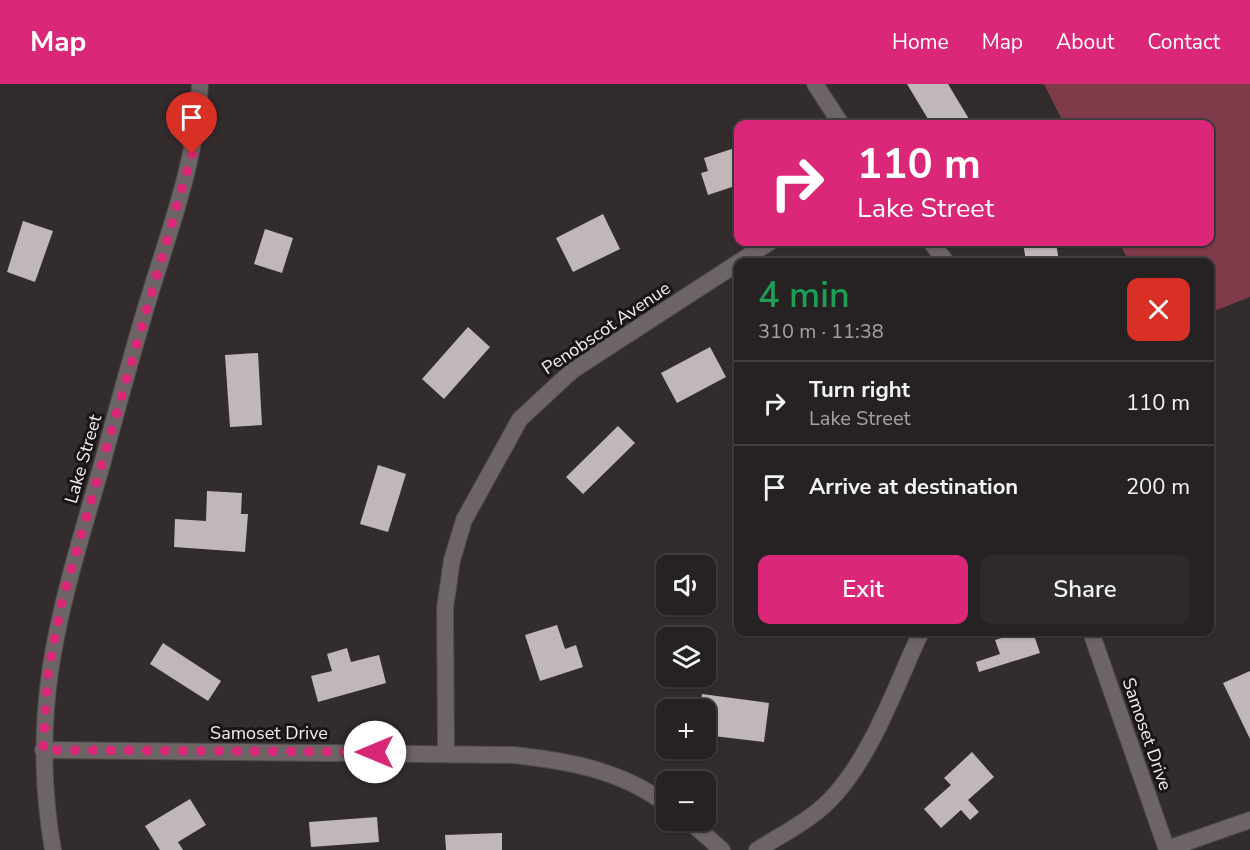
<!DOCTYPE html>
<html lang="en">
<head>
<meta charset="utf-8">
<style>
  body { margin:0; font-family:"Nunito Sans",sans-serif; background:#2e292a; color:#f1f3f6; height:100vh; display:flex; flex-direction:column; font-size:22px; white-space:nowrap }
  * { box-sizing:border-box; margin:0 }
  p { font-size:20px; color:#a4a3a5 }
  .icon { flex:none; width:33px; height:33px; fill:none; stroke:currentColor; stroke-width:2; stroke-linecap:round; stroke-linejoin:round }
  .map { position:relative; flex:1; overflow:hidden }
  .side { position:absolute; left:734px; top:174px; width:480px; height:378px; display:flex; flex-direction:column; background:#262122; border-radius:12px; box-shadow:0 2px 4px #0004,0 0 0 2px #423e40 }
  .side>* { flex:none }
  .guide { position:absolute; left:734px; top:36px; width:480px; height:126px; border-radius:12px; box-shadow:0 2px 4px #0004,0 0 0 2px #423e40; background:#db2777; color:#fff; overflow:hidden }
  .controls { position:absolute; left:656px; top:471px; display:grid; gap:12px }
  .controls a { display:grid; place-items:center; width:60px; height:60px; border-radius:12px; background:#262122; box-shadow:0 2px 4px #0004,0 0 0 2px #423e40; font-size:30px }
  .pin { position:absolute; display:grid; place-items:center; width:51px; height:51px; color:#fff; margin:-62px -26px; border-radius:50% 50% 50% 0; rotate:-45deg; box-shadow:0 0 6px #0007 }
  .pin .icon { rotate:45deg }
  .me { position:absolute; width:66px; margin:-33px; rotate:270deg; stroke-linejoin:round; filter:drop-shadow(0 0 4px #0008) }
  .turn { display:flex; align-items:center; gap:21px; height:126px; padding:0 24px; font-size:27px }
  .turn .icon { width:78px; height:78px; stroke-width:2.5 }
  .turn b { display:block; font-size:42px; line-height:51px }
  .round { display:grid; place-items:center; flex:none; width:63px; height:63px; border-radius:12px; background:#2e292a }
  .head { display:flex; align-items:center; justify-content:space-between; height:102px; padding:0 24px }
  h1 { font-size:36px; font-weight:600; line-height:45px; color:#1e9e55 }
  .cta { display:flex; gap:12px; margin-top:auto; padding:12px 24px }
  .cta a { flex:1; height:69px; border-radius:12px; background:#db2777; color:#fff; font-size:24px; font-weight:600; line-height:69px; text-align:center }
  .cta a+a { background:#2e292a; color:#f1f3f6 }
  ul { padding:0; list-style:none }
  li { display:flex; align-items:center; gap:18px; height:84px; padding:0 24px; border-top:2px solid #423e40 }
  li div { flex:1 }
  li b { display:block; font-size:22px }
  li em { font-style:normal }
  header { display:flex; align-items:center; gap:36px; box-sizing:border-box; height:84px; padding:0 30px; background:#db2777; color:#fff }
  header strong { font-size:28px }
  nav { display:flex; gap:33px; margin-inline-start:auto; font-size:21px }
  .map>svg:first-child { display:block }
  .green { fill:#803b4b }
  .building { fill:#c0b7b8 }
  .lines { fill:none; stroke-linecap:round; stroke-linejoin:round }
  .minor-casing { stroke:#4f4849; stroke-width:18 }
  .tertiary-casing { stroke:#4f4849; stroke-width:18 }
  .minor { stroke:#6c6465; stroke-width:16 }
  .tertiary { stroke:#6c6465; stroke-width:16 }
  .route { stroke:#db2777; stroke-width:10; stroke-dasharray:0 18 }
  .labels { text-anchor:middle; dominant-baseline:central; stroke-width:6; stroke-linejoin:round; paint-order:stroke }
  .street-label { font-size:18px; fill:#f3eeef; stroke:#181516 }
</style>
</head>
<body>
<header>
<strong>Map</strong>
<nav><a>Home</a><a>Map</a><a>About</a><a>Contact</a></nav>
</header>
<div class="map">
<svg width="1250" height="766" viewBox="0 0 1250 766">
  <rect width="100%" height="100%" fill="#332c2d"/>
  <path class="green" d="M 1044,0 L 1250,0 L 1250,213 L 1209,229 L 1209,178 L 1129,178 L 1119,158 L 1209,158 L 1209,40 L 1064,40 Z"/>
  <g class="building">
    <path d="M 907,0 L 948,0 L 972,40 L 931,40 Z"/>
    <path d="M 738,63 L 738,101 L 708,111 L 701,89 L 708,87 L 704,74 Z"/>
    <path d="M 603,130 L 620,165 L 573,188 L 556,154 Z"/>
    <path d="M 23,137 L 53,147 L 35,198 L 7,188 Z"/>
    <path d="M 265,145 L 293,154 L 282,189 L 254,180 Z"/>
    <path d="M 1023,158 L 1056,158 L 1059,178 L 1026,178 Z"/>
    <path d="M 468,243 L 490,263 L 444,315 L 422,295 Z"/>
    <path d="M 710,263 L 726,293 L 677,319 L 661,289 Z"/>
    <path d="M 258,269 L 262,341 L 230,343 L 225,271 Z"/>
    <path d="M 618,342 L 635,359 L 583,410 L 566,393 Z"/>
    <path d="M 378,381 L 406,390 L 388,448 L 360,440 Z"/>
    <path d="M 207,407 L 242,409 L 241,430 L 248,430 L 245,468 L 174,463 L 175,435 L 206,437 Z"/>
    <path d="M 557,541 L 565,565 L 576,561 L 583,583 L 540,597 L 525,551 Z"/>
    <path d="M 1020,548 L 1033,548 L 1040,569 L 979,588 L 976,578 L 1000,570 L 995,556 Z"/>
    <path d="M 163,559 L 221,597 L 208,617 L 150,580 Z"/>
    <path d="M 347,564 L 351,578 L 379,571 L 386,599 L 318,618 L 311,592 L 332,587 L 327,570 Z"/>
    <path d="M 1250,587 L 1250,655 L 1223,599 Z"/>
    <path d="M 702,610 L 769,619 L 764,658 L 705,651 L 705,626 L 700,626 Z"/>
    <path d="M 972,668 L 994,693 L 968,716 L 979,728 L 970,736 L 961,726 L 941,744 L 924,725 L 951,701 L 944,694 Z"/>
    <path d="M 190,715 L 206,741 L 178,758 L 183,766 L 160,766 L 145,742 Z"/>
    <path d="M 377,733 L 379,758 L 311,763 L 309,738 Z"/>
    <path d="M 502,749 L 502,766 L 446,766 L 445,751 Z"/>
  </g>
  <g class="lines">
    <defs>
      <g id="minor">
        <path d="M 815,0 L 841,40"/>
        <path d="M 931,158 L 946,178"/>
        <path d="M 1091,548 L 1167,766"/>
        <path d="M 43,666 L 514,671 C 568,677 621,686 666,720"/>
        <path d="M 446,668 L 445,524 L 452,476 L 464,436 L 520,335 L 573,286 L 770,158"/>
        <path d="M 688,736 L 722,766"/>
        <path d="M 1167,765 L 1250,736"/>
        <path d="M 757,766 C 781,751 809,737 829,717 C 871,675 896,601 921,548"/>
      </g>
      <path id="tertiary" d="M 53,766 C 28,624 60,525 99,391 C 116,330 132,268 151,207 C 172,139 197,72 200,0"/>
    </defs>
    <use href="#minor" class="minor-casing"/>
    <use href="#tertiary" class="tertiary-casing"/>
    <use href="#minor" class="minor"/>
    <use href="#tertiary" class="tertiary"/>
  </g>
  <g class="lines">
    <path class="route" d="M 192,70 L 62,517 L 48,588 L 43,666 L 375,668"/>
  </g>
  <g class="labels">
    <g class="street-label">
      <text transform="translate(606 244) rotate(-34)">Penobscot Avenue</text>
      <text transform="translate(83 375) rotate(-74)">Lake Street</text>
      <text x="269" y="649">Samoset Drive</text>
      <text transform="translate(1147 650) rotate(71)">Samoset Drive</text>
    </g>
  </g>
</svg>
<div class="controls">
<a><svg class="icon" aria-label="sound" viewBox="0 0 24 24"><path d="M4 9h4l5-4v14l-5-4H4zM17 9q2 3 0 6"/></svg></a>
<a><svg class="icon" aria-label="layers" viewBox="0 0 24 24"><path d="M12 4l9 5-9 5-9-5zM3 14l9 5 9-5"/></svg></a>
<a>+</a>
<a>−</a>
</div>
<div class="pin" style="left:192px;top:70px;background:#d93025"><svg class="icon" aria-label="arrive" viewBox="0 0 24 24"><path d="M6 21V4h12l-3 4 3 4H6"/></svg></div>
<svg class="me" style="left:375px;top:668px" viewBox="-20 -20 40 40"><circle r="19" fill="#fff"/><path d="M0-13L10 11 0 6-10 11z" fill="#db2777"/></svg>
<div class="guide">
<div class="turn"><svg class="icon" aria-label="right" viewBox="0 0 24 24"><path d="M7 20v-9h11M14 6l5 5-5 5"/></svg><div><b>110 m</b>Lake Street</div></div>
</div>
<section class="side">
<div class="head"><div><h1>4 min</h1><p>310 m · 11:38</p></div><a class="round" style="background:#d93025;color:#fff"><svg class="icon" aria-label="close" viewBox="0 0 24 24"><path d="M6 6l12 12M18 6L6 18"/></svg></a></div>
<ul>
<li><svg class="icon" aria-label="right" viewBox="0 0 24 24"><path d="M7 20v-9h11M14 6l5 5-5 5"/></svg><div><b>Turn right</b><p>Lake Street</p></div><em>110 m</em></li>
<li><svg class="icon" aria-label="arrive" viewBox="0 0 24 24"><path d="M6 21V4h12l-3 4 3 4H6"/></svg><div><b>Arrive at destination</b></div><em>200 m</em></li>
</ul>
<div class="cta"><a>Exit</a><a>Share</a></div>
</section>
</div>
</body>
</html>
